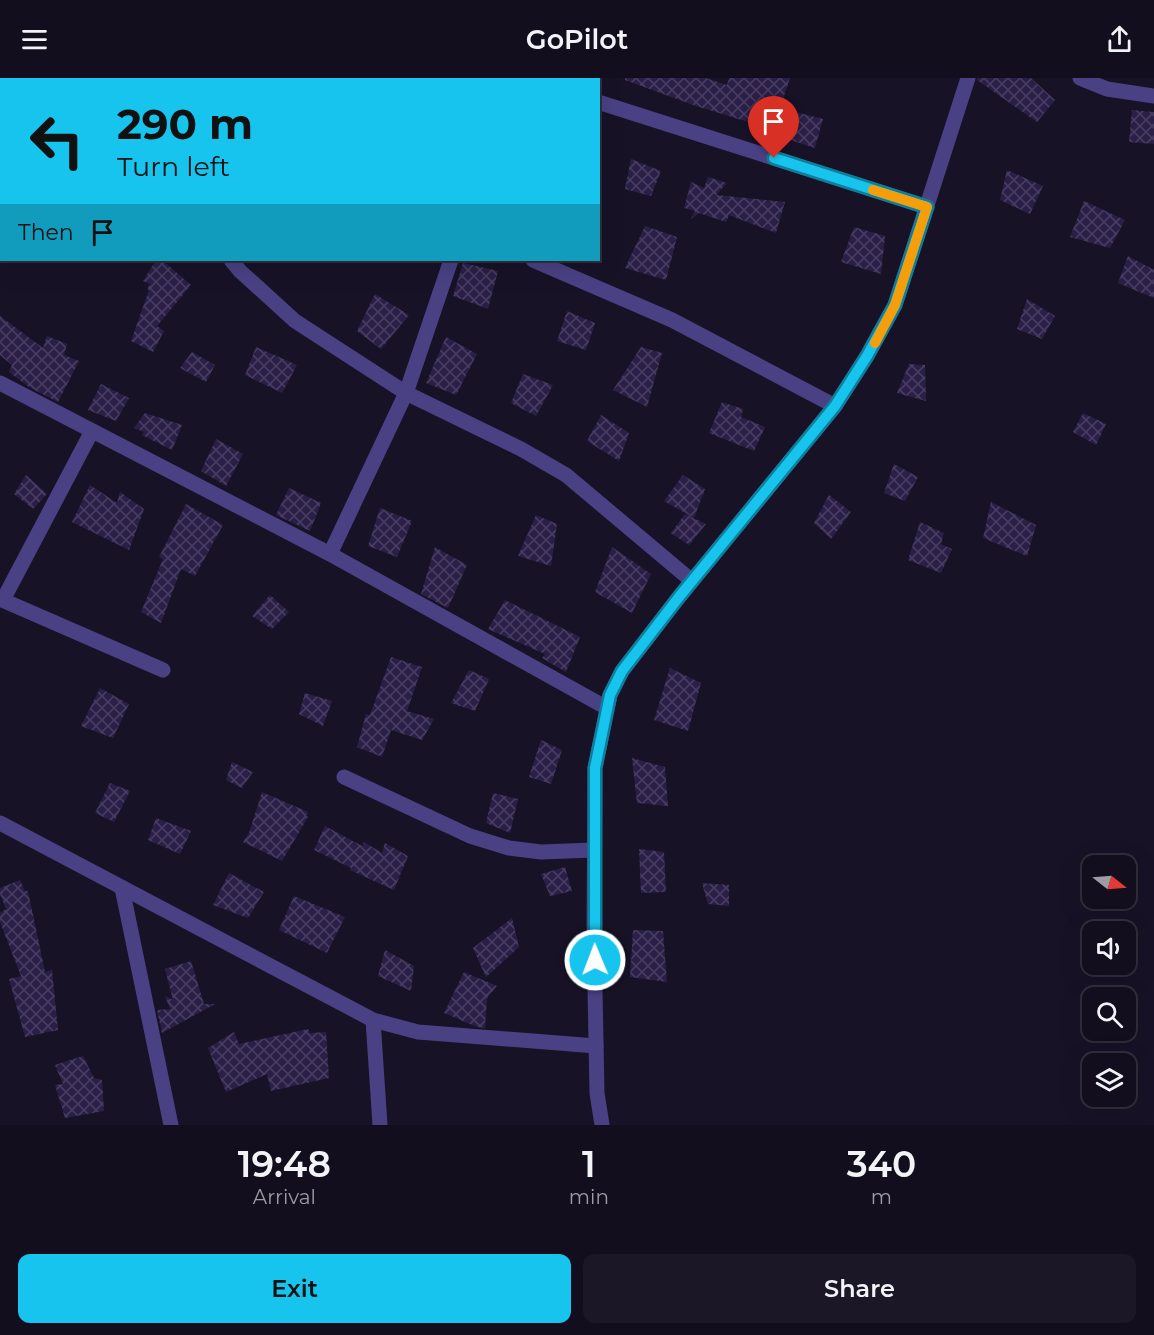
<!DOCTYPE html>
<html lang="en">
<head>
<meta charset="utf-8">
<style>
  body { margin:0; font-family:Montserrat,sans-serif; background:#1b1726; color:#f1f3f6; height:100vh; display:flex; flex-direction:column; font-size:22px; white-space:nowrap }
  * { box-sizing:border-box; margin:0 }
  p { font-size:20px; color:#9c9ca4 }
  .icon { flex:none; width:33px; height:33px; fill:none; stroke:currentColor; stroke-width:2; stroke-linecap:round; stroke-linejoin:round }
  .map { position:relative; height:1047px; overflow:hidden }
  .details { display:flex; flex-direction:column; background:#120e1d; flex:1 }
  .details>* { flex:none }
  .top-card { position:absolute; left:0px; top:0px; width:600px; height:183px; box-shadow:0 6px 24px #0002,0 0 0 2px #312e3b; background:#16c4ed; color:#111; overflow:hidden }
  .needle { width:39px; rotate:107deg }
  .controls { position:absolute; left:1082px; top:777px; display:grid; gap:12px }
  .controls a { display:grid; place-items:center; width:54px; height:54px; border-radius:12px; background:#120e1d; box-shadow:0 6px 24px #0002,0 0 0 2px #312e3b; font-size:30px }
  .pin { position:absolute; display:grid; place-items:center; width:51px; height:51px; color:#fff; margin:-62px -26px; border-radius:50% 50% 50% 0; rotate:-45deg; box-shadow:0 0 6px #0007 }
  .pin .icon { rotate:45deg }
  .me { position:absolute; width:66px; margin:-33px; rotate:359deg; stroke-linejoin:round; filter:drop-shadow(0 0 4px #0008) }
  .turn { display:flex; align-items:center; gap:21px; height:126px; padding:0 18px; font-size:27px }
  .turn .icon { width:78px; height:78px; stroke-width:2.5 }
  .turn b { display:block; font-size:42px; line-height:51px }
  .then { display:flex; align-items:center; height:57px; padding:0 18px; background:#0003; gap:12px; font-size:22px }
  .eta { display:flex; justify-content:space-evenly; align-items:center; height:102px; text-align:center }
  .eta b { font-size:36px; font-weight:600; line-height:42px }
  .primary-button { display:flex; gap:12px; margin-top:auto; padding:12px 18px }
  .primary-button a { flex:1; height:69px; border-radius:12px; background:#16c4ed; color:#111; font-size:24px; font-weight:600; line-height:69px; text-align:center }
  .primary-button a+a { background:#1b1726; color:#f1f3f6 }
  header { display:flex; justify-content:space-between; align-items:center; height:78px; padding:0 18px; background:#120e1d; font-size:27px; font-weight:600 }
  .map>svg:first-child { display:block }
  .building { fill:url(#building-cross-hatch) }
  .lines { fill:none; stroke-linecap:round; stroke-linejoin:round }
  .street { stroke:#494183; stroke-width:15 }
  .route-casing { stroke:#0e7f9a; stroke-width:15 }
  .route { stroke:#16c4ed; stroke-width:10 }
  .slow { stroke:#f59e0b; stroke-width:10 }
</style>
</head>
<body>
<header><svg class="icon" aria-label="menu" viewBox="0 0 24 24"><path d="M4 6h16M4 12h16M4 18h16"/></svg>GoPilot<svg class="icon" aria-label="share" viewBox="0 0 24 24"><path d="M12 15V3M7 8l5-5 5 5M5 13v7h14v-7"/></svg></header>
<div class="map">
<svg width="1154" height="1047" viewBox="0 0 1154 1047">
  <defs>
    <pattern id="building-cross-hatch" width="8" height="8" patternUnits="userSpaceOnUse" patternTransform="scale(1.5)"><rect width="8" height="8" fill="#2b1f47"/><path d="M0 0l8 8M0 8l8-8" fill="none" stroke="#493f62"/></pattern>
  </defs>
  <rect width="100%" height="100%" fill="#181227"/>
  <g class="building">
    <path d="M 625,0 L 706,0 L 727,7 L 729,0 L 790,0 L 780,30 L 823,41 L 815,70 L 787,61 L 788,56 L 696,28 L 625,2 Z"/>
    <path d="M 978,0 L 1031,0 L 1055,22 L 1037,44 L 977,2 Z"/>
    <path d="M 1132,32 L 1154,34 L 1154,66 L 1129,64 Z"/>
    <path d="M 631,81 L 661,93 L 651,118 L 625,111 Z"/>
    <path d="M 1007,92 L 1043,108 L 1030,136 L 1000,122 Z"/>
    <path d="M 708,99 L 727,105 L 716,117 L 785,124 L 776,155 L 729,137 L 726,144 L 699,135 L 691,141 L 695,133 L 684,130 L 691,104 L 704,110 Z"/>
    <path d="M 1084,123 L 1125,142 L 1110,170 L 1070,159 Z"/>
    <path d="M 645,148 L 677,159 L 666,202 L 625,190 Z"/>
    <path d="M 854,149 L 885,158 L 881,196 L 841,184 Z"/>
    <path d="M 1128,178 L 1154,192 L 1154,220 L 1118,205 Z"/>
    <path d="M 156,182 L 162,182 L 191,207 L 157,248 L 164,253 L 153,274 L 131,263 L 149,212 L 147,211 L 150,206 L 143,203 Z"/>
    <path d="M 463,185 L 498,193 L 488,231 L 453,218 Z"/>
    <path d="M 375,216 L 409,237 L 381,271 L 357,253 Z"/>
    <path d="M 1027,221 L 1055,238 L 1042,261 L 1017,251 Z"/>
    <path d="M 567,233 L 595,245 L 586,272 L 557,263 Z"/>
    <path d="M 0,238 L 43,270 L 47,258 L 67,266 L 64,277 L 79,283 L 58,324 L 29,309 L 9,294 L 12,287 L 0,277 Z"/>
    <path d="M 446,259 L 477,276 L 456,317 L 426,305 Z"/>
    <path d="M 256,269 L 297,287 L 282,315 L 245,297 Z"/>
    <path d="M 641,269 L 662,275 L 647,329 L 613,312 Z"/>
    <path d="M 192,274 L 215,287 L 206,304 L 180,290 Z"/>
    <path d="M 909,286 L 925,287 L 926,323 L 897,315 Z"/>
    <path d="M 523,296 L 553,307 L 536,338 L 511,325 Z"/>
    <path d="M 101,306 L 129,320 L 116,343 L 88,332 Z"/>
    <path d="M 722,324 L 743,331 L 741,339 L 765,349 L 754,373 L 709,355 Z"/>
    <path d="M 145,335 L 182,347 L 172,372 L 142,357 L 144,354 L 134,350 Z"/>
    <path d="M 1083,335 L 1106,346 L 1096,367 L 1073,354 Z"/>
    <path d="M 601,337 L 629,355 L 619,383 L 587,363 Z"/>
    <path d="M 216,361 L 243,376 L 226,408 L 201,393 Z"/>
    <path d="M 894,386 L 918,399 L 905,423 L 884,415 Z"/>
    <path d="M 26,397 L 47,416 L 33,431 L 14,416 Z"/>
    <path d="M 683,397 L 705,411 L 694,440 L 664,423 Z"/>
    <path d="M 90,407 L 117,425 L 120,414 L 144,431 L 129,472 L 72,444 Z"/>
    <path d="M 289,410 L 321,425 L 310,453 L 276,437 Z"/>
    <path d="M 829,417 L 851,434 L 831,461 L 814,445 Z"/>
    <path d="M 991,424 L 1036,447 L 1027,478 L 983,460 Z"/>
    <path d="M 186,426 L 223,447 L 195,498 L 181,491 L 161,545 L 141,534 L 163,481 L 159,479 Z"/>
    <path d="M 380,430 L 412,443 L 397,479 L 368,468 Z"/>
    <path d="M 685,436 L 706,446 L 689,467 L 671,455 Z"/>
    <path d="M 536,437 L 557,446 L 551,488 L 518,478 Z"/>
    <path d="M 920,444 L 944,455 L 941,466 L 952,471 L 941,495 L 908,482 Z"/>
    <path d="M 435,469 L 467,487 L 448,530 L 421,516 Z"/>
    <path d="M 612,469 L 651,496 L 632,535 L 595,514 Z"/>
    <path d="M 270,517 L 289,534 L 272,551 L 252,538 Z"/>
    <path d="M 505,522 L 580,559 L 566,594 L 542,580 L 545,576 L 488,551 Z"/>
    <path d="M 391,579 L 422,589 L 407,633 L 434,641 L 422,662 L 391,652 L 382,679 L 357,669 L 366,636 L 370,637 Z"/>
    <path d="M 670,590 L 701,605 L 688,653 L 654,642 Z"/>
    <path d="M 469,592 L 489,601 L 475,633 L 451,625 Z"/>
    <path d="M 100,610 L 129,626 L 113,660 L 81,648 Z"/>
    <path d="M 305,615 L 332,623 L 323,648 L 299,636 Z"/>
    <path d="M 541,662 L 562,672 L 551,706 L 529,699 Z"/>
    <path d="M 632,680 L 665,689 L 668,728 L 637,725 Z"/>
    <path d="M 232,684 L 253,694 L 242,710 L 226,702 Z"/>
    <path d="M 110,705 L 130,713 L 114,744 L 95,735 Z"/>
    <path d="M 262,714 L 308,734 L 306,738 L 308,739 L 282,783 L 243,764 L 249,755 Z"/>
    <path d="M 493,715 L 518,721 L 510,755 L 486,745 Z"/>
    <path d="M 156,740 L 191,753 L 180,776 L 148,762 Z"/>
    <path d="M 325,748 L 362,768 L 364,764 L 382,775 L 385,765 L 408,778 L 394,812 L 350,792 L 351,790 L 314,772 Z"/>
    <path d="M 639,771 L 664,774 L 666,814 L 641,815 Z"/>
    <path d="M 565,789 L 572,813 L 550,818 L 541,796 Z"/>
    <path d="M 229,795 L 264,814 L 248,840 L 213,827 Z"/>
    <path d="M 20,802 L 25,813 L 28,813 L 45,894 L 52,892 L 58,952 L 25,959 L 9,901 L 21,898 L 0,844 L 0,835 L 6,831 L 0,816 L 0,810 Z"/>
    <path d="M 702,805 L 729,807 L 729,828 L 708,826 Z"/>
    <path d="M 294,818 L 345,839 L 327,875 L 279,852 Z"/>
    <path d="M 512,840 L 519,869 L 486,899 L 473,870 Z"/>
    <path d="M 633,852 L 663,853 L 667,904 L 630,899 Z"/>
    <path d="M 385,872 L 414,888 L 411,913 L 378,898 Z"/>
    <path d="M 191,883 L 204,926 L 215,926 L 162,955 L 157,932 L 170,931 L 165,918 L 173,922 L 165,891 Z"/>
    <path d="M 464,894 L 497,908 L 487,920 L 485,950 L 477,949 L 444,935 Z"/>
    <path d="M 308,951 L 310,955 L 326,954 L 329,1000 L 271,1013 L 267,996 L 226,1014 L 208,970 L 234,954 L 239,966 Z"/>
    <path d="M 83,978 L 94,1000 L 102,1002 L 104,1033 L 65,1040 L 55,1007 L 63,1006 L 55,987 Z"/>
  </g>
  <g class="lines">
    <g class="street">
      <path d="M 524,0 L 529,2"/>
      <path d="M 1080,0 L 1107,11 L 1154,18"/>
      <path d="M 167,2 L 170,0"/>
      <path d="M 598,24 L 927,129"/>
      <path d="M 0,120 L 2,117"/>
      <path d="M 231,182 L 240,193 L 295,243 L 406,315 L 521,371 L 566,397 L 692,503"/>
      <path d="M 533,182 L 672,242 L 835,328"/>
      <path d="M 0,305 L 330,476 L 607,630"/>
      <path d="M 330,476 L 406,315 L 451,182"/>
      <path d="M 0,521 L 163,592"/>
      <path d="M 3,522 L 92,353"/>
      <path d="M 344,699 L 470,758 L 509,770 L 541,774 L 594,772"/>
      <path d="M 0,745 L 373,942 L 418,954 L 596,968"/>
      <path d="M 122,810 L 171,1047"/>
      <path d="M 373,942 L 380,1047"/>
      <path d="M 602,1047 L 597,1015 L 594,860 L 595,690 L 610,617 L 622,593 L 679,519 L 835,328 L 867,278 L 895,227 L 968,0"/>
    </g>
  </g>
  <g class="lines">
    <defs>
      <path id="route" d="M 595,882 L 595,690 L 610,617 L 622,593 L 679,519 L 835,328 L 867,278 L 895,227 L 927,129 L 774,80"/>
    </defs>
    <use href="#route" class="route-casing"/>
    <use href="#route" class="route"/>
    <path class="slow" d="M 873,112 L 927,129 L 895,227 L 875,265"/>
  </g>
</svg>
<div class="controls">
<a><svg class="needle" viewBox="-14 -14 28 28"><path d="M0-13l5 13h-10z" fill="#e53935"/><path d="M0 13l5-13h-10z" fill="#9c9ca4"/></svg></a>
<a><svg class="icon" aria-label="sound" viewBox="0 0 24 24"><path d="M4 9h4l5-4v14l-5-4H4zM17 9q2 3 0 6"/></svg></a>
<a><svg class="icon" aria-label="search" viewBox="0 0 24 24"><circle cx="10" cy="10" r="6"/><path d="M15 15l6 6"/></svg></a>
<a><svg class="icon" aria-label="layers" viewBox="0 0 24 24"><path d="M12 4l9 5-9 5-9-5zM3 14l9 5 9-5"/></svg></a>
</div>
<div class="pin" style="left:774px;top:80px;background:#d93025"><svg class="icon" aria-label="arrive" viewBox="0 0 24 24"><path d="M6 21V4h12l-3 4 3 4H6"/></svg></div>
<svg class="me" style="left:595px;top:882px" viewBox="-20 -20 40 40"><circle r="17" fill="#16c4ed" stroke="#fff" stroke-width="3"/><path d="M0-11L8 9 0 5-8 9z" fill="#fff"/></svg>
<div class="top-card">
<div class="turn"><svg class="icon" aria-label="left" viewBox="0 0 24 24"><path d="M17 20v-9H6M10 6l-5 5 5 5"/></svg><div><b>290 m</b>Turn left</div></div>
<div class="then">Then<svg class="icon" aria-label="arrive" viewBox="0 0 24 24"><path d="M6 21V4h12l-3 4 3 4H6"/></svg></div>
</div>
</div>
<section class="details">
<div class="eta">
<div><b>19:48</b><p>Arrival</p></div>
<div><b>1</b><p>min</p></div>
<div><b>340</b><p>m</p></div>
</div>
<div class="primary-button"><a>Exit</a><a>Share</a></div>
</section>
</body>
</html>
